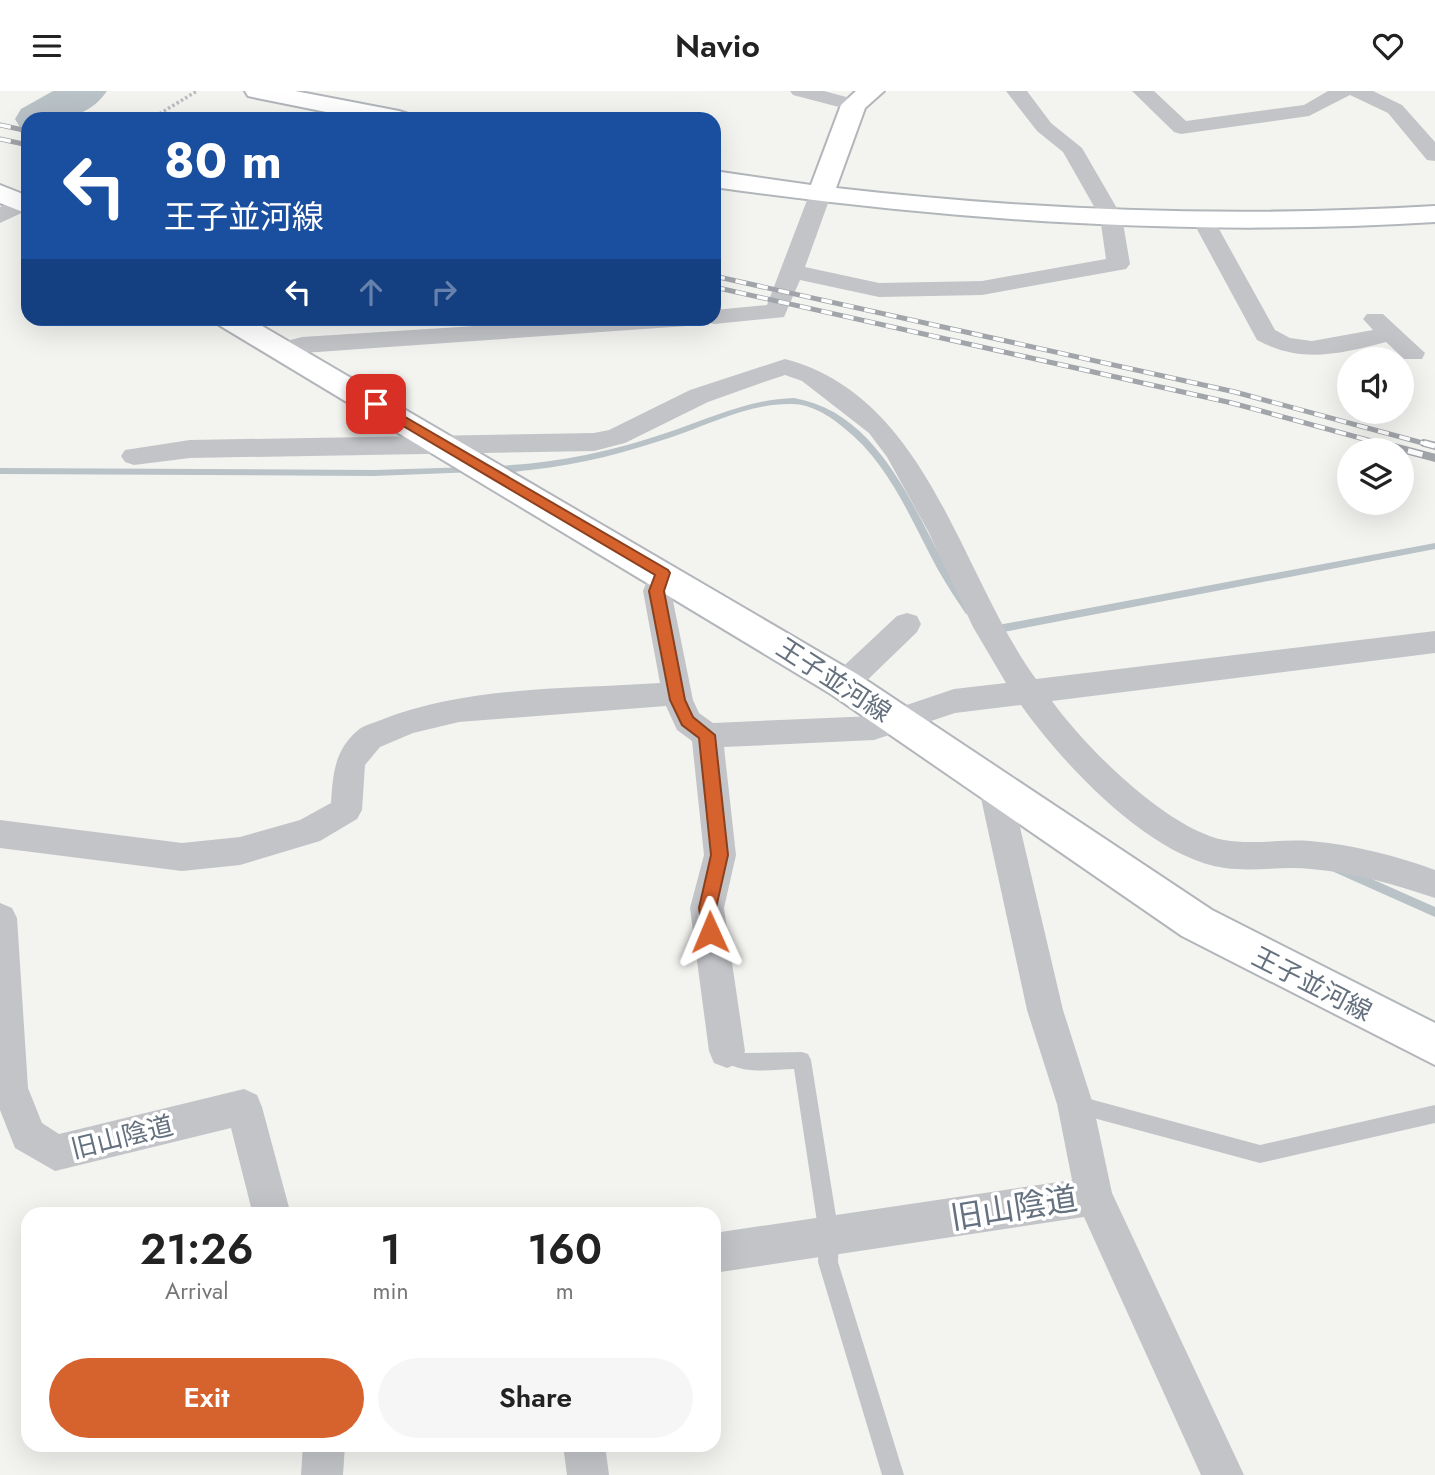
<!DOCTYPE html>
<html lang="en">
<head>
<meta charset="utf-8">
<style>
  body { margin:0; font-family:Jost,"Noto Sans JP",sans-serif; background:#f6f6f6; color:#222; height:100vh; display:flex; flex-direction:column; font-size:26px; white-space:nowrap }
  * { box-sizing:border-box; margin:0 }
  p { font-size:23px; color:#767676 }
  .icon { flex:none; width:38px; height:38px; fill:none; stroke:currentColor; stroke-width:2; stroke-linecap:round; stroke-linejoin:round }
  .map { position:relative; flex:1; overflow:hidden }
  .details { position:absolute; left:21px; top:1116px; width:700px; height:245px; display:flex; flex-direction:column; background:#fff; border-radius:21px; box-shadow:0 7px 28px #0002 }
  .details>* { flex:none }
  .top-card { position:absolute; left:21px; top:21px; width:700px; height:214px; border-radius:21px; box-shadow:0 7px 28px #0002; background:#1a4fa0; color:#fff; overflow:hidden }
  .buttons { position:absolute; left:1337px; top:256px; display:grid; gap:14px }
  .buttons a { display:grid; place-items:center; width:77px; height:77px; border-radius:50%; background:#fff; box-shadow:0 7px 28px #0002; font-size:35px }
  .pin { position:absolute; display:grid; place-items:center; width:60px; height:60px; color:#fff; margin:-30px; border-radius:14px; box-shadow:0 4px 10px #0006 }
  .me { position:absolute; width:77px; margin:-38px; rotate:359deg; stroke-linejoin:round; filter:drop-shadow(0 0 5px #0008) }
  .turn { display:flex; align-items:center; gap:24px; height:147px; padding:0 28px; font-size:32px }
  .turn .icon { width:91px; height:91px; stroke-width:2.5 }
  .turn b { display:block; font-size:49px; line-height:60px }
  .lanes { display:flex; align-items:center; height:66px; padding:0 28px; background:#0003; justify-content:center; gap:35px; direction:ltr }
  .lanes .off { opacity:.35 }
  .eta { display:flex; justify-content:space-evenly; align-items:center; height:119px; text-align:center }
  .eta b { font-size:42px; font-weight:600; line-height:49px }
  .action { display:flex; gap:14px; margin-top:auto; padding:14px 28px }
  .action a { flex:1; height:80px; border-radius:42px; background:#d6622e; color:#fff; font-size:28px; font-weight:600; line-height:80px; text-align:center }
  .action a+a { background:#f6f6f6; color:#222 }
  header { display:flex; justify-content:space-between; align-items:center; height:91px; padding:0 28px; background:#fff; font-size:32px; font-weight:600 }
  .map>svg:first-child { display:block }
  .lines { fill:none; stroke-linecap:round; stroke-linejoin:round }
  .stream { fill:#b9c2c7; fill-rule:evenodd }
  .river { fill:#b9c2c7; fill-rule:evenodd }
  .secondary-casing { stroke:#b2b6ba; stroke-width:4 }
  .path { stroke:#b9bbbd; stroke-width:3.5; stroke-dasharray:2.5 2.5; stroke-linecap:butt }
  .lane { fill:#c2c4c8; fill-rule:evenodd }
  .street { fill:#c2c4c8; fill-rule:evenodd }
  .secondary { fill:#fff; fill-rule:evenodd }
  .rail-far1-casing { stroke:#a1a5aa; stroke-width:5 }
  .rail-casing { stroke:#a1a5aa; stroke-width:8 }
  .rail-far1 { stroke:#fff; stroke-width:3.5; stroke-dasharray:11; stroke-linecap:butt }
  .rail { stroke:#fff; stroke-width:5; stroke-dasharray:15; stroke-linecap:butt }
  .route { fill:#d6622e; stroke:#8b401e; stroke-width:2 }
  .labels { text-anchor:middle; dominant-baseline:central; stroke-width:7; stroke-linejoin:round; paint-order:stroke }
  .street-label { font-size:26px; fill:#65717f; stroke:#fff }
  .near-street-label { font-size:32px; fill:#65717f; stroke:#fff }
</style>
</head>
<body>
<header><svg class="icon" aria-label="menu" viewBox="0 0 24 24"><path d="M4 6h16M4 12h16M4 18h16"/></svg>Navio<svg class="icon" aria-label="heart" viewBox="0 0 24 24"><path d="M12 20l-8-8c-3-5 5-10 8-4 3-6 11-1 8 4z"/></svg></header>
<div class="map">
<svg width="1435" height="1384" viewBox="0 0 1435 1384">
  <rect width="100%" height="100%" fill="#f3f4f0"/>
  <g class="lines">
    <g class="stream">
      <path d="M 794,307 C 876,321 910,410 945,474 C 954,490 964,505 974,520 L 972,523 L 966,523 C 956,508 946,493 937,477 C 911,429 889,372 844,337 C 830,325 811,313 792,313 C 751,312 713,332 675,345 C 628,361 579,374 530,379 C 518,380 498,385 489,378 L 493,375 C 552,373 610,361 666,342 C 709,328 748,308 794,307 Z"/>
      <path d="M 473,376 L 477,379 L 476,381 L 374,385 L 0,383 L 0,377 L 374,379 Z"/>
      <path d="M 1435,452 L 1435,458 L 993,543 L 988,539 L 993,535 Z"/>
      <path d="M 1338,773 L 1435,816 L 1435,826 L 1334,781 L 1333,778 L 1334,775 Z"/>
    </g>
    <path class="river" d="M 53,0 L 107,0 C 87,29 59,28 28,28 L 28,39 L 21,38 L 15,28 L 21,18 Z"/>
    <defs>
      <g id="secondary">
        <path d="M 245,0 L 295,0 L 399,20 L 408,23 L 412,28 L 361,28 L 257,7 L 248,5 Z"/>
        <path d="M 856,0 L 884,0 L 865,17 L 836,97 C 1036,120 1234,127 1435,115 L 1435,131 C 1192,146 954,130 714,96 L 714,80 L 811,94 L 841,14 Z"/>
        <path d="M 0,94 L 28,105 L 28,123 L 0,112 Z"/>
        <path d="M 214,228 L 250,228 L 857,583 L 1212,819 L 1435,932 L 1435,974 L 1182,845 L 831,603 L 219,234 Z"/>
      </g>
    </defs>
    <use href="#secondary" class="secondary-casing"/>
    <path class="path" d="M 151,28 L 197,0"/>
    <g class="lane">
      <path d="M 727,952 L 742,962 L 802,961 L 808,963 L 811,969 L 839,1144 L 838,1171 L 904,1384 L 882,1384 L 818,1171 L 819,1144 L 794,978 C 770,978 730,987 718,960 L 721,954 Z"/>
      <path d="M 1075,1004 L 1260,1054 L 1435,1014 L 1435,1032 L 1260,1072 L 1075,1022 L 1069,1019 L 1066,1013 L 1069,1007 Z"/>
    </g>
    <g class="street">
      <path d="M 790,0 L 824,0 L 861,10 L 864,14 L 854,20 L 793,4 Z"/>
      <path d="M 1006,0 L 1027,0 L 1051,32 L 1082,57 L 1122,126 L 1130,173 L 1126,178 L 982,204 L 879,206 L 800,189 L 784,226 L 714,233 L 706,231 L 703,228 L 714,228 L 714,219 L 767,214 L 809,104 L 820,97 L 831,104 L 805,176 L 879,192 L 982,190 L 1106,168 L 1100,126 L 1063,61 L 1037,40 Z"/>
      <path d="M 1132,0 L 1154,0 L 1186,30 L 1304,14 L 1328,0 L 1373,0 L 1402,14 L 1435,51 L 1435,70 L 1427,69 L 1388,22 L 1350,4 L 1309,25 L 1181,43 L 1174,41 Z"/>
      <path d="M 23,106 L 28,108 L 28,119 L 0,132 L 0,116 Z"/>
      <path d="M 1203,122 L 1214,129 L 1275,239 L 1290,247 L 1312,250 L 1373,239 L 1363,228 L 1367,223 L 1383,223 L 1425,262 L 1422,268 L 1404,268 L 1386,251 C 1340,263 1301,273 1257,249 L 1192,129 Z"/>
      <path d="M 583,228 L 699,228 L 695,233 L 687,235 L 303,262 L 284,267 L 275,265 L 272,259 L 275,253 L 302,246 Z"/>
      <path d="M 785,268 C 929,306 959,482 1036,588 L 1435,540 L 1435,562 L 1052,610 C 1085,656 1167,738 1224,749 C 1252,754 1282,748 1310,750 C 1354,754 1394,764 1435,779 L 1435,807 C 1394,793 1355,782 1311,778 C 1283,775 1253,781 1225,777 C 1150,767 1062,672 1021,614 L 955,622 L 874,649 L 724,656 L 736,764 L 724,817 L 745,960 L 740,972 L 727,977 L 714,972 L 709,960 L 690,817 L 704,764 L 692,650 L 677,639 L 666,615 L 459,631 L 413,642 L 380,656 L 365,674 L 362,719 L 357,728 L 320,750 L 240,774 L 182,780 L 0,757 L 0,729 L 182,752 L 240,746 L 300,729 L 331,712 C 333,684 334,660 357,640 C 363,634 374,632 381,629 C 465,595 570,598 660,592 L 643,500 L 653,475 L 663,472 L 673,475 L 677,482 L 671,500 L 693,609 L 699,622 L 713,632 L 874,625 L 954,598 L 1006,592 L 973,536 L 928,440 L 887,366 L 869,342 L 802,290 L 785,284 L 767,290 L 708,311 L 625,352 L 594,360 L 190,367 L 134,374 L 125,371 L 121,365 L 125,359 L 190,349 L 594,342 L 609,339 L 690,299 Z"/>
      <path d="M 907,522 L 917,525 L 921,533 L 917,541 L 855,601 L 844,605 L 833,601 L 829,593 L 833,585 L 897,525 Z"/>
      <path d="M 995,685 L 1006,689 L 1011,698 L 1063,919 L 1093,1013 L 1112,1102 L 1244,1384 L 1201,1384 L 1084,1126 L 714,1182 L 714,1142 L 1072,1089 L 1057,1013 L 1027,919 L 979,698 L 984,689 Z"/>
      <path d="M 0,812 L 12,817 L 17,827 L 28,997 L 42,1032 L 59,1043 L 244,998 L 257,1004 L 262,1016 L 291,1124 L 253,1124 L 231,1037 L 55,1080 L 15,1057 L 0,1019 Z"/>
      <path d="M 303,1354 L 345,1354 L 343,1384 L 301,1384 Z"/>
      <path d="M 563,1354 L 605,1354 L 609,1384 L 567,1384 Z"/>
    </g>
    <use href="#secondary" class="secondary"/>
    <defs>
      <g id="rail-far1">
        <path d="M 0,34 L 28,40"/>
        <path d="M 0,48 L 28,54"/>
        <path d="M 714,185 L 1235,301 L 1430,354"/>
        <path d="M 714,196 L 1232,312 L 1386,354"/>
      </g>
      <g id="rail">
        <path d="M 1379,352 L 1435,367"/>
        <path d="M 1424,352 L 1435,355"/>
      </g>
    </defs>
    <use href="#rail-far1" class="rail-far1-casing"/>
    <use href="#rail" class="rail-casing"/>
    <use href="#rail-far1" class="rail-far1"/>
    <use href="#rail" class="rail"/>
  </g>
  <path class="route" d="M 376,309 L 668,479 L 670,482 L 664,500 L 685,609 L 693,626 L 715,644 L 728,764 L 716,817 L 719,841 L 717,846 L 704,846 L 699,817 L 711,764 L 699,647 L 682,634 L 670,609 L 649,500 L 655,484 L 371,316 L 371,310 Z"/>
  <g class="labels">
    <g class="street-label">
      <text transform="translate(834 589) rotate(33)">王子並河線</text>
      <text transform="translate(1312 893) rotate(27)">王子並河線</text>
      <text transform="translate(122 1046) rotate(-14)">旧山陰道</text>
    </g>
    <g class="near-street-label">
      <text transform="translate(1014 1117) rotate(-9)">旧山陰道</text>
    </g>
  </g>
</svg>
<div class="buttons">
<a><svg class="icon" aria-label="sound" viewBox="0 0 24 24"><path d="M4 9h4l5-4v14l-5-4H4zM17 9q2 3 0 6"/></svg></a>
<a><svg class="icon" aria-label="layers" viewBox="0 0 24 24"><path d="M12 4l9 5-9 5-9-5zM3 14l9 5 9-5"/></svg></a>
</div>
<div class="pin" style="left:376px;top:313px;background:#d93025"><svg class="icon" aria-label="arrive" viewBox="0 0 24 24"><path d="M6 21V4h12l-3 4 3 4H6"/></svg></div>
<svg class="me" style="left:710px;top:841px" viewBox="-20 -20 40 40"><path d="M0-17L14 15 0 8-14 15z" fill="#d6622e" stroke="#fff" stroke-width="4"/></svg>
<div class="top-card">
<div class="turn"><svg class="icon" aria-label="left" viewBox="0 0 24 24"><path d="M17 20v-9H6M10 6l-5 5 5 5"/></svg><div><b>80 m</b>王子並河線</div></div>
<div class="lanes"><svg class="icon" aria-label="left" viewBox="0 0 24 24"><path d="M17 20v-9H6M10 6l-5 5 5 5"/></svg><svg class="icon off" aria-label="ahead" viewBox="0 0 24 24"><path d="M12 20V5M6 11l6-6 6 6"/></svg><svg class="icon off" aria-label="right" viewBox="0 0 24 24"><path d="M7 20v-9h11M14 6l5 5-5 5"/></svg></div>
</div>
<section class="details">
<div class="eta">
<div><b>21:26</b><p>Arrival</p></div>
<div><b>1</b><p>min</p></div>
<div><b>160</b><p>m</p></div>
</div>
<div class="action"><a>Exit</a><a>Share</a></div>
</section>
</div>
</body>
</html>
